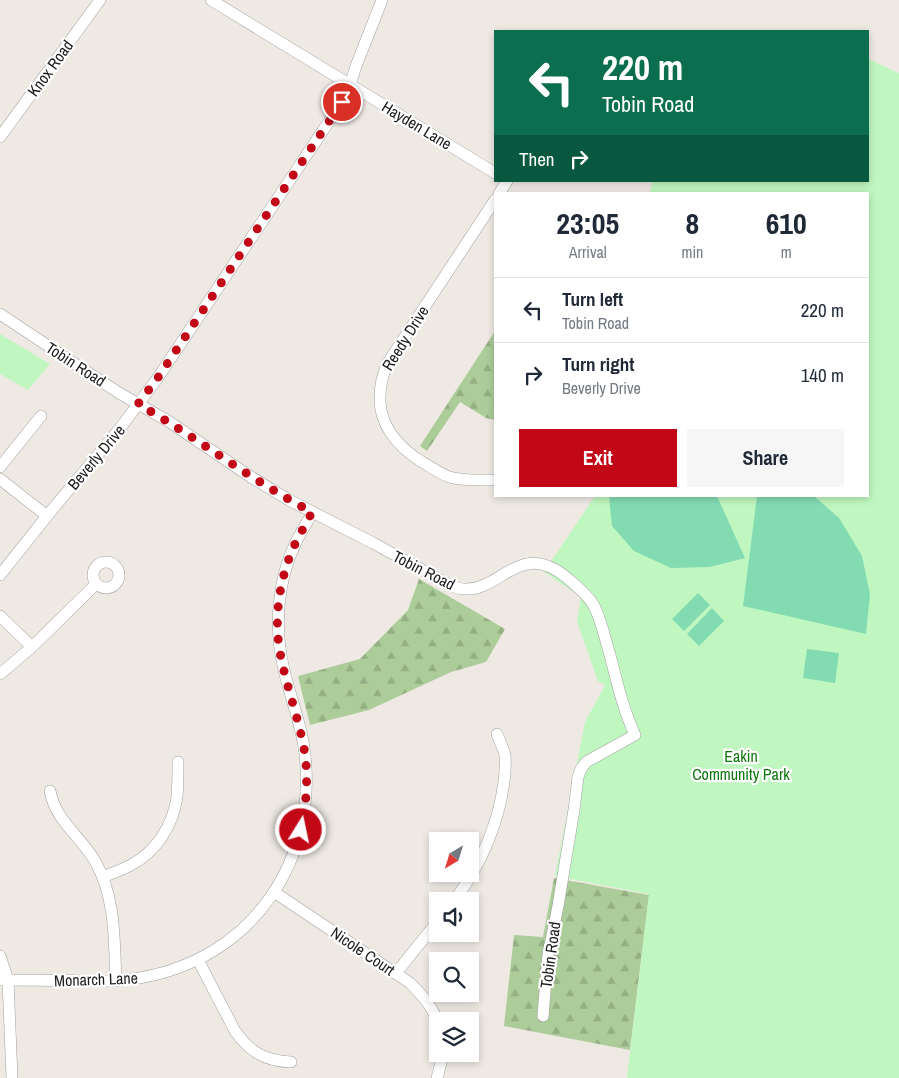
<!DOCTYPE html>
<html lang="en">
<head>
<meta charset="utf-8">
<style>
  body { margin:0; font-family:"Archivo Narrow",sans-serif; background:#f6f6f7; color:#1f2937; height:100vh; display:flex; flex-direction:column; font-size:19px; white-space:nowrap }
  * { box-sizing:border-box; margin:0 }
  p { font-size:16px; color:#747a83 }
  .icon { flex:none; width:28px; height:28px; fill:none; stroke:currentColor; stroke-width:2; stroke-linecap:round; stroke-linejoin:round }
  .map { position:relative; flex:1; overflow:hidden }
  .sheet { position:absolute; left:494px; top:192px; width:375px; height:305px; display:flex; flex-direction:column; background:#fff; border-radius:0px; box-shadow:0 2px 8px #0003 }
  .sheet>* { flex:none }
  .banner { position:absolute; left:494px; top:30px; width:375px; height:152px; border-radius:0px; box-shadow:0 2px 8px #0003; background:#0b6e4f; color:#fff; overflow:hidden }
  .needle { width:32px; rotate:218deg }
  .buttons { position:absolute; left:429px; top:832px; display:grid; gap:10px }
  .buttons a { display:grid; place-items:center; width:50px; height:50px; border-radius:0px; background:#fff; box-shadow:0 2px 8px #0003; font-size:25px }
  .pin { position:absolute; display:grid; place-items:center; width:42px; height:42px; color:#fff; margin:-21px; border:2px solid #fff; border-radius:50%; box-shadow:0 1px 5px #0007 }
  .me { position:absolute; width:55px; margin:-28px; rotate:10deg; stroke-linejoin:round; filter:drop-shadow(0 0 4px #0008) }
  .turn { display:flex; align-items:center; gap:18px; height:105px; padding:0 25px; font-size:22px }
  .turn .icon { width:65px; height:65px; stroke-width:2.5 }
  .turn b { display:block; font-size:35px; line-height:42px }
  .then { display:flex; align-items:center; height:48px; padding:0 25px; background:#0003; gap:10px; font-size:19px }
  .eta { display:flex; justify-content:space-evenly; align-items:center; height:85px; text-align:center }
  .eta b { font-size:30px; font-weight:700; line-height:35px }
  .primary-button { display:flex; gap:10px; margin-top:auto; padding:10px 25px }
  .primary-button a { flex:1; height:58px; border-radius:0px; background:#c20716; color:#fff; font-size:20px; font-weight:700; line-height:58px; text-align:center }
  .primary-button a+a { background:#f6f6f7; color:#1f2937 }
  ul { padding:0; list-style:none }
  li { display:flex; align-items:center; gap:15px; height:65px; padding:0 25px; border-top:1px solid #e0e1e3 }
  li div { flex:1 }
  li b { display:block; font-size:19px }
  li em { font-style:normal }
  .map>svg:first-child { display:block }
  .forest { fill:url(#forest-firs) }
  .park { fill:#c0f7c0 }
  .pitch { fill:#83dbb2 }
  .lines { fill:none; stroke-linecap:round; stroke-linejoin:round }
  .minor-casing { stroke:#a1a1a1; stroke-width:12 }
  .minor { stroke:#fff; stroke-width:11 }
  .route { stroke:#c20716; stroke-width:9; stroke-dasharray:0 16.2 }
  .labels { text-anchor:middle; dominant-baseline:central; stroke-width:4.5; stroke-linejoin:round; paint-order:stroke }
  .street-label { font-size:16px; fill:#1d1d1d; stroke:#fff }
  .park-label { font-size:16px; fill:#0f760f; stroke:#fff }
</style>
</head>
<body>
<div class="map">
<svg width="899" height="1078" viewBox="0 0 899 1078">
  <defs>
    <pattern id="forest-firs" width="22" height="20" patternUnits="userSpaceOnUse" patternTransform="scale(1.25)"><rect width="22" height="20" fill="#accc99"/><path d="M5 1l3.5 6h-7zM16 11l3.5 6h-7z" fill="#94af83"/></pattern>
  </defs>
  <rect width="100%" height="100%" fill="#eee9e3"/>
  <g class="forest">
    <path d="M 495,331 L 495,420 L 486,418 L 460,402 L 427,451 L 420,446 Z"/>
    <path d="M 419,579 L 505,629 L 486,662 L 451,672 L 369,710 L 310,725 L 298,676 L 360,659 L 408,610 Z"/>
    <path d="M 554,878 L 649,895 L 630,1050 L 504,1026 L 514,935 L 543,937 Z"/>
  </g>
  <g class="park">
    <path d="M 868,59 L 899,73 L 899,1078 L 627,1078 L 649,894 L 555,876 L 585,722 L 605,685 L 598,681 L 577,622 L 581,597 L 544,572 L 595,496 L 868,496 L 868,194 L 650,194 L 653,181 L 868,181 Z"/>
    <path d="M 0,334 L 50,364 L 28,390 L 0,374 Z"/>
  </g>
  <g class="pitch">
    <path d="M 609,496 L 717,496 L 745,558 L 710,567 L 671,568 L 634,551 L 612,526 Z"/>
    <path d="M 757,496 L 814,496 L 839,518 L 862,556 L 870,594 L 866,634 L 743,606 Z"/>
    <path d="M 698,593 L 710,605 L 684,631 L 672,619 Z"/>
    <path d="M 712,608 L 724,621 L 699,646 L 687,634 Z"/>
    <path d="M 807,649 L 839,653 L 835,683 L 803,678 Z"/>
  </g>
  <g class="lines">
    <defs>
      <g id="minor">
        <path d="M 211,0 L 495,173"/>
        <path d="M 0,137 L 100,0"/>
        <path d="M 499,194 L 507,181"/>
        <path d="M 495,200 L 387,364 C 370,407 384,438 422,462 C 431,467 439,473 449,477 C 464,481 480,480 495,480"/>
        <path d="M 0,314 L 119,393 L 168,421 L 251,477 L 289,500 L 373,543 L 450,585 C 454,587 459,589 464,589 C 488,591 505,568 527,564 C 541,561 555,568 566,577 C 575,585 586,593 593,604 C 601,618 605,639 610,655 C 617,682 623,709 635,735 L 586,762 L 581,769 L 578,777 L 574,810 L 558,906 L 548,955 L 543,1016"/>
        <path d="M 0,467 L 41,416"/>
        <path d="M 0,479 L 47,516"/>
        <circle cx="106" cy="575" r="13"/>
        <path d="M 0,575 L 47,516 L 121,427 L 157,379 L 342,102 L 350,85 L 356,66 L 382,0"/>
        <path d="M 0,616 L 32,647"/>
        <path d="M 0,674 L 32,647 L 96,584"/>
        <path d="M 50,791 C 56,822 80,835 95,861 C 116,898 114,940 116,981"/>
        <path d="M 103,877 C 112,873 122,870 131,865 C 157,851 173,825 177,797 C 178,785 178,773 178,762"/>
        <path d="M 274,892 L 410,983 C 422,995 433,1007 438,1023"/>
        <path d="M 454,901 C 480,866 498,826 504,782 C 505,773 506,764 505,755 C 503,748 500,741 497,734"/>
        <path d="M 0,956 L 8,980 L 12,1078"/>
        <path d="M 198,960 L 235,1031 C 250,1052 265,1061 291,1062"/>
        <path d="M 396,973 L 438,921"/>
        <path d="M 0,980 C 28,980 55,980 83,981 C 102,981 121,982 139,978 C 253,959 320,859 304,747 C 300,721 290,696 284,670 C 274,628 277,581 296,542 C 301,532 307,522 313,512"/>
        <path d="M 437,1078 L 441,1063 L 441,1054"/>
      </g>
    </defs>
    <use href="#minor" class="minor-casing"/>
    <use href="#minor" class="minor"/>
  </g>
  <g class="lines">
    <path class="route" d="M 301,830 C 307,801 309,772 303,743 C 296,710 284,679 279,646 C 274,612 281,573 296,542 C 301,532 307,522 312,512 C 252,481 198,438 138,404 L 157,379 L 342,102"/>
  </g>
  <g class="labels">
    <g class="street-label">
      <text transform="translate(50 68) rotate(-54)">Knox Road</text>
      <text transform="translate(417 125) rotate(31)">Hayden Lane</text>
      <text transform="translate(405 338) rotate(-58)">Reedy Drive</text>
      <text transform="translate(76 364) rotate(33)">Tobin Road</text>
      <text transform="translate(96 457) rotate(-50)">Beverly Drive</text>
      <text transform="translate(424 570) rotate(27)">Tobin Road</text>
      <text transform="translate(363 951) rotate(34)">Nicole Court</text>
      <text transform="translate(550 955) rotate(-82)">Tobin Road</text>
      <text transform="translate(96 979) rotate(-2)">Monarch Lane</text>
    </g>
    <g class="park-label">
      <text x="741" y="756">Eakin<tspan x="741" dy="18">Community Park</tspan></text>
    </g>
  </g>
</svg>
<div class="buttons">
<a><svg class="needle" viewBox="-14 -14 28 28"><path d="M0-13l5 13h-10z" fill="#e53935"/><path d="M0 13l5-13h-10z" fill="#747a83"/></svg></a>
<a><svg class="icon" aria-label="sound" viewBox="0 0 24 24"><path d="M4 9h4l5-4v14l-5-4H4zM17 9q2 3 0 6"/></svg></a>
<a><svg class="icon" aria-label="search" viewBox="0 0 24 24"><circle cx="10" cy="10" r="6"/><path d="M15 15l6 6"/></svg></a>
<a><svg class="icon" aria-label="layers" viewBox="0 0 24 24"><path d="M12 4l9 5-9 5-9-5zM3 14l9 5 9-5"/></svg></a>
</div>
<div class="pin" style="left:342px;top:102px;background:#d93025"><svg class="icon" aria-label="arrive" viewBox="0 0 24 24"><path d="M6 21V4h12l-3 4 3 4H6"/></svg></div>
<svg class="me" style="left:301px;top:830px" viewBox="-20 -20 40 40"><circle r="17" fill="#c20716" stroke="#fff" stroke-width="3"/><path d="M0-11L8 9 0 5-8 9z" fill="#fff"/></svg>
<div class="banner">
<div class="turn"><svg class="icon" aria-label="left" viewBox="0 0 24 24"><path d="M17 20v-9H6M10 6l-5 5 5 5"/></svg><div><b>220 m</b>Tobin Road</div></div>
<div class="then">Then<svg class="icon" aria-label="right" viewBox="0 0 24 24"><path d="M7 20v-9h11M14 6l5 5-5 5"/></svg></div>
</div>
<section class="sheet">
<div class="eta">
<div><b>23:05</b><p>Arrival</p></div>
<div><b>8</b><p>min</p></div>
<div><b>610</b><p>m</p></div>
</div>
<ul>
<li><svg class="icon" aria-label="left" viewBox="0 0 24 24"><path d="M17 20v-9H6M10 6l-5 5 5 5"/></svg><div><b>Turn left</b><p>Tobin Road</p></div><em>220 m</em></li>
<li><svg class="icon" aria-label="right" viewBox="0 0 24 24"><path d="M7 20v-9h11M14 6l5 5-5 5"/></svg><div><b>Turn right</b><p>Beverly Drive</p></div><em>140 m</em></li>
</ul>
<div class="primary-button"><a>Exit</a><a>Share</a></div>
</section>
</div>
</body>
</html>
